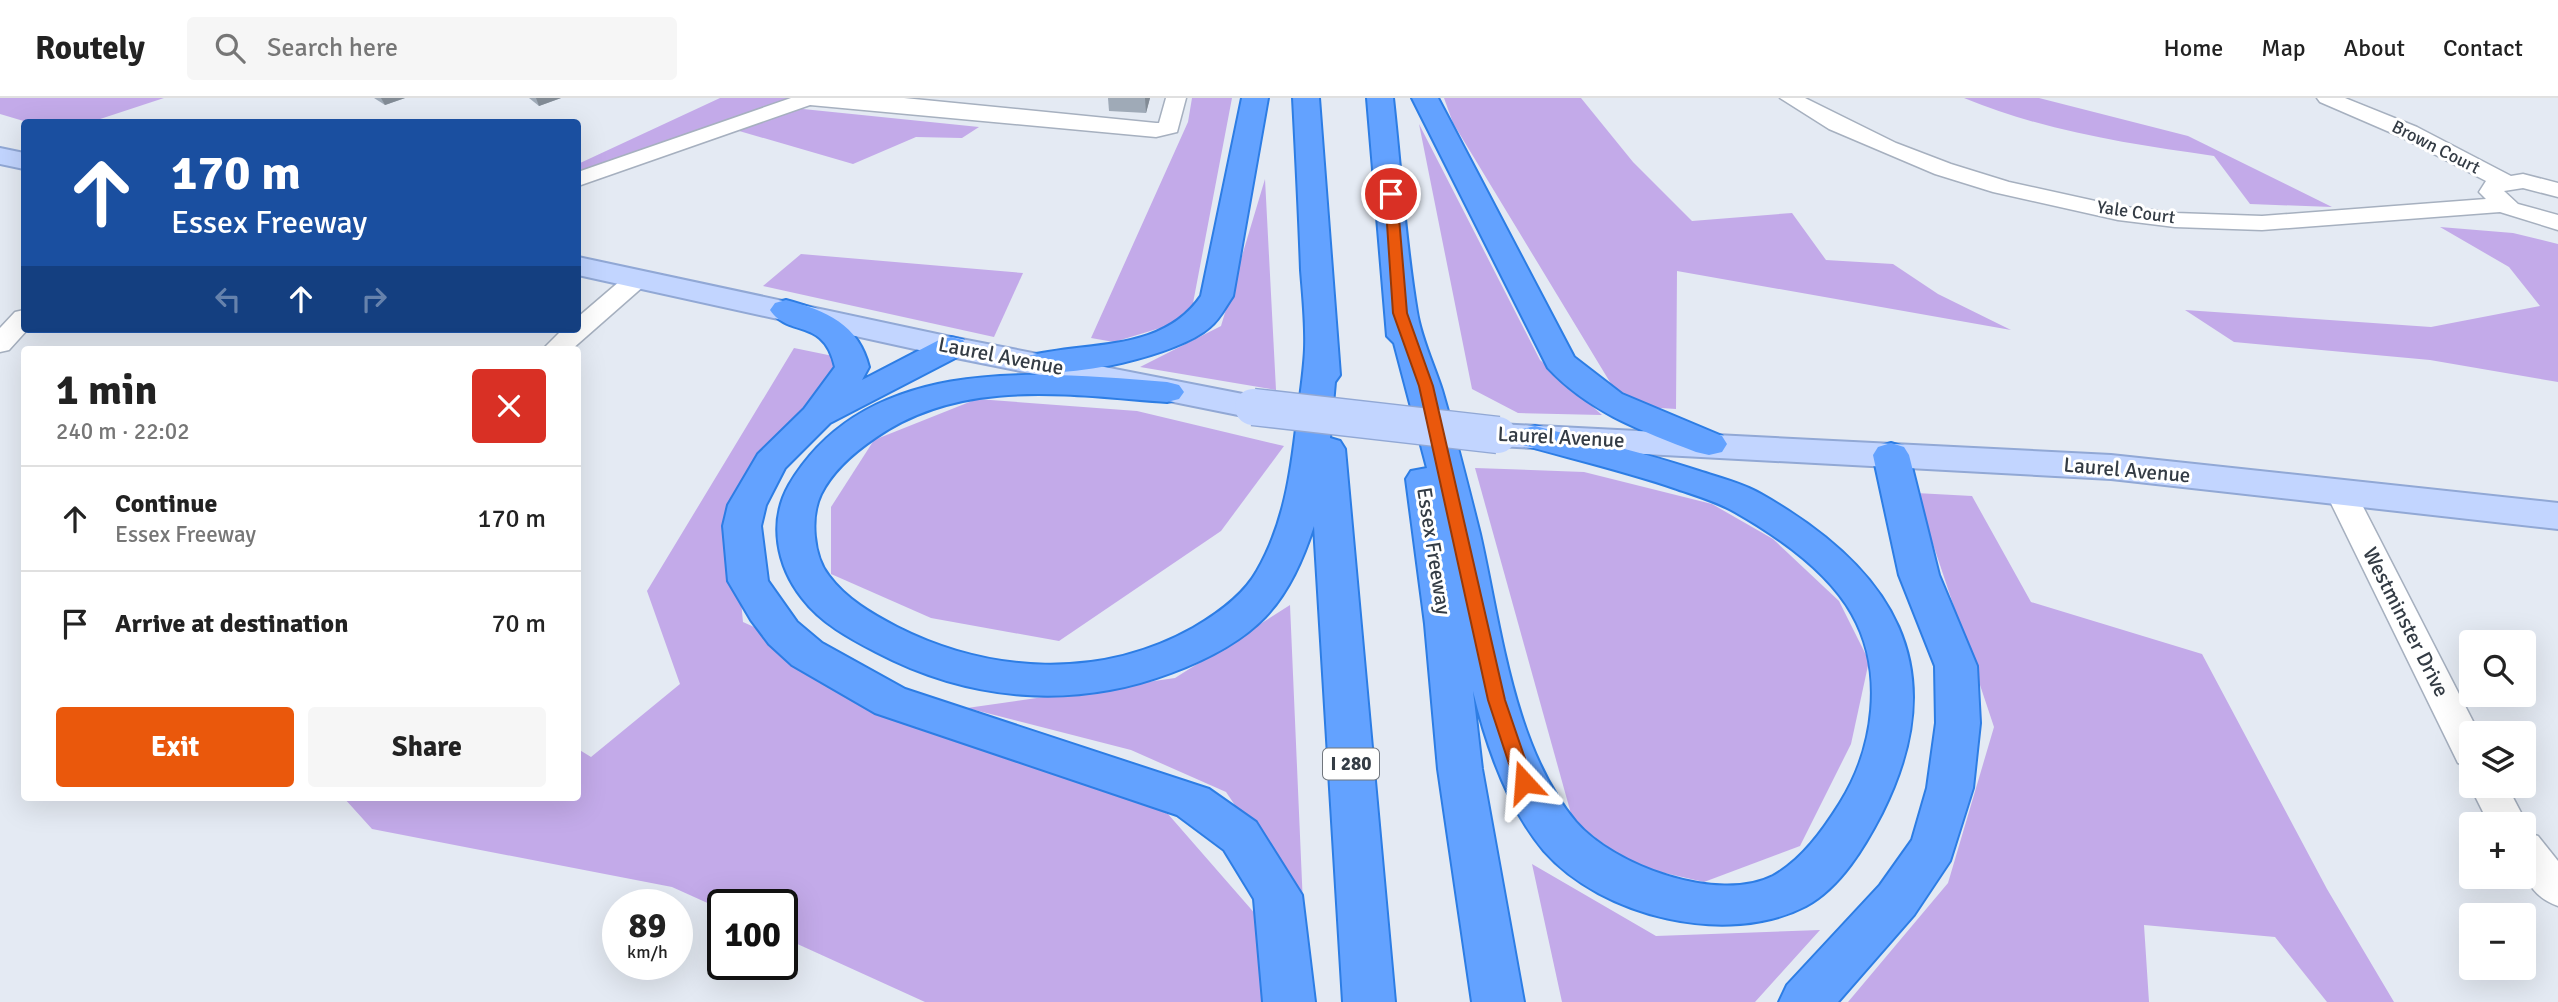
<!DOCTYPE html>
<html lang="en">
<head>
<meta charset="utf-8">
<style>
  body { margin:0; font-family:Signika,sans-serif; background:#f6f6f6; color:#222; height:100vh; display:flex; flex-direction:column; font-size:26px; white-space:nowrap }
  * { box-sizing:border-box; margin:0 }
  p { font-size:23px; color:#767676 }
  .icon { flex:none; width:38px; height:38px; fill:none; stroke:currentColor; stroke-width:2; stroke-linecap:round; stroke-linejoin:round }
  .map { position:relative; flex:1; overflow:hidden }
  .details { position:absolute; left:21px; top:248px; width:560px; height:455px; display:flex; flex-direction:column; background:#fff; border-radius:7px; box-shadow:0 7px 28px #0002 }
  .details>* { flex:none }
  .guide { position:absolute; left:21px; top:21px; width:560px; height:214px; border-radius:7px; box-shadow:0 7px 28px #0002; background:#1a4fa0; color:#fff; overflow:hidden }
  .buttons { position:absolute; left:2459px; top:532px; display:grid; gap:14px }
  .buttons a { display:grid; place-items:center; width:77px; height:77px; border-radius:7px; background:#fff; box-shadow:0 7px 28px #0002; font-size:35px }
  .speed { position:absolute; left:602px; top:791px; display:flex; gap:14px; font-size:35px; font-weight:700; text-align:center }
  .speed>* { display:grid; place-content:center; width:91px; height:91px; border-radius:50%; background:#fff; box-shadow:0 7px 28px #0002; line-height:1 }
  .speed small { font-size:18px; font-weight:400 }
  .speed .limit { border:4px solid #111; border-radius:10px; background:#fff; color:#111 }
  .pin { position:absolute; display:grid; place-items:center; width:60px; height:60px; color:#fff; margin:-30px; border:4px solid #fff; border-radius:50%; box-shadow:0 2px 7px #0007 }
  .me { position:absolute; width:77px; margin:-38px; rotate:341deg; stroke-linejoin:round; filter:drop-shadow(0 0 5px #0008) }
  .turn { display:flex; align-items:center; gap:24px; height:147px; padding:0 35px; font-size:32px }
  .turn .icon { width:91px; height:91px; stroke-width:2.5 }
  .turn b { display:block; font-size:49px; line-height:60px }
  .lanes { display:flex; align-items:center; height:66px; padding:0 35px; background:#0003; justify-content:center; gap:35px; direction:ltr }
  .lanes .off { opacity:.35 }
  .round { display:grid; place-items:center; flex:none; width:74px; height:74px; border-radius:7px; background:#f6f6f6 }
  .head { display:flex; align-items:center; justify-content:space-between; height:119px; padding:0 35px }
  h1 { font-size:42px; font-weight:700; line-height:52px }
  .action { display:flex; gap:14px; margin-top:auto; padding:14px 35px }
  .action a { flex:1; height:80px; border-radius:7px; background:#ea580c; color:#fff; font-size:28px; font-weight:700; line-height:80px; text-align:center }
  .action a+a { background:#f6f6f6; color:#222 }
  ul { padding:0; list-style:none }
  li { display:flex; align-items:center; gap:21px; height:105px; padding:0 35px; border-top:2px solid #e0e0e0 }
  li div { flex:1 }
  li b { display:block; font-size:26px }
  li em { font-style:normal }
  header { display:flex; align-items:center; gap:42px; box-sizing:border-box; height:98px; padding:0 35px; background:#fff; border-bottom:2px solid #e0e0e0 }
  header strong { font-size:33px }
  nav { display:flex; gap:38px; margin-inline-start:auto; font-size:24px }
  .search { width:490px; height:63px; background:#f6f6f6; display:flex; align-items:center; gap:18px; box-sizing:border-box; padding:0 24px; border-radius:7px; color:#767676; font-size:26px }
  .map>svg:first-child { display:block }
  .green { fill:#c3aae9 }
  .lines { fill:none; stroke-linecap:round; stroke-linejoin:round }
  .street-casing { stroke:#a6b0bf; stroke-width:3 }
  .secondary-casing { stroke:#91a8d5; stroke-width:4 }
  .highway-casing { stroke:#2d7de4; stroke-width:4 }
  .street { fill:#fff; fill-rule:evenodd }
  .secondary { fill:#c2d5ff; fill-rule:evenodd }
  .highway { fill:#63a2ff; fill-rule:evenodd }
  .secondary-bridge-casing { stroke:#91a8d5; stroke-width:39; stroke-linecap:butt }
  .secondary-bridge { stroke:#c2d5ff; stroke-width:36 }
  .wall { fill:#9faab7 }
  .shaded-wall { fill:#828b95 }
  .route { fill:#ea580c; stroke:#983908; stroke-width:2 }
  .labels { text-anchor:middle; dominant-baseline:central; stroke-width:6; stroke-linejoin:round; paint-order:stroke }
  .far-street-label { font-size:18px; fill:#343c45; stroke:#fff }
  .shield { fill:#fff; stroke:#71767d; stroke-width:2 }
  .shield-label { font-size:19px; font-weight:bold; fill:#343c45 }
  .street-label { font-size:21px; fill:#343c45; stroke:#fff }
</style>
</head>
<body>
<header>
<strong>Routely</strong>
<div class="search"><svg class="icon" aria-label="search" viewBox="0 0 24 24"><circle cx="10" cy="10" r="6"/><path d="M15 15l6 6"/></svg>Search here</div>
<nav><a>Home</a><a>Map</a><a>About</a><a>Contact</a></nav>
</header>
<div class="map">
<svg width="2558" height="904" viewBox="0 0 2558 904">
  <rect width="100%" height="100%" fill="#e4eaf3"/>
  <g class="green">
    <path d="M 0,0 L 164,0 L 91,24 L 27,24 L 0,16 Z"/>
    <path d="M 720,0 L 809,0 L 803,11 L 979,29 L 962,40 L 916,39 L 853,66 L 722,28 L 578,78 L 578,66 Z"/>
    <path d="M 1192,0 L 1232,0 L 1190,221 L 1114,244 L 1091,240 L 1188,24 Z"/>
    <path d="M 1444,0 L 1581,0 L 1633,64 L 1692,123 L 1792,115 L 1826,162 L 1893,166 L 1938,196 L 2011,232 L 1677,173 L 1676,311 L 1645,309 L 1619,299 L 1453,25 Z"/>
    <path d="M 1964,0 L 2039,0 L 2188,38 L 2332,109 L 2250,106 L 2214,58 C 2129,46 2044,33 1964,0 Z"/>
    <path d="M 1419,26 L 1540,262 L 1602,317 L 1518,315 L 1472,291 Z"/>
    <path d="M 1265,81 L 1276,292 L 1140,269 L 1221,228 Z"/>
    <path d="M 2440,129 L 2513,135 L 2558,146 L 2558,284 L 2430,262 L 2234,244 L 2185,212 L 2431,229 L 2540,208 L 2509,169 Z"/>
    <path d="M 801,156 L 1023,175 L 994,239 L 763,188 Z"/>
    <path d="M 794,250 L 833,258 L 841,267 L 732,406 L 743,524 L 1168,716 L 1264,826 L 1267,904 L 925,904 L 782,839 L 782,807 L 723,807 L 723,812 L 672,789 L 372,731 L 344,700 L 578,700 L 578,651 L 591,659 L 680,586 L 647,493 Z"/>
    <path d="M 977,301 L 1137,313 L 1284,348 L 1221,433 L 1059,543 L 931,520 L 831,476 L 831,409 L 874,342 Z"/>
    <path d="M 1475,370 L 1584,374 L 1712,406 L 1773,441 L 1839,503 L 1869,563 L 1851,646 L 1800,748 L 1704,784 L 1634,768 L 1573,723 Z"/>
    <path d="M 1916,395 L 1972,398 L 2031,504 L 2202,556 L 2327,791 L 2394,904 L 2327,904 L 2275,839 L 2144,827 L 2149,904 L 1848,904 L 1948,785 L 1994,629 Z"/>
    <path d="M 1290,507 L 1303,807 L 1226,694 L 1131,652 L 967,610 L 1175,580 Z"/>
    <path d="M 1532,766 L 1656,838 L 1820,832 L 1755,904 L 1562,904 Z"/>
  </g>
  <g class="lines">
    <defs>
      <g id="street">
        <path d="M 791,0 L 904,0 L 1156,25 L 1159,25 L 1166,0 L 1186,0 L 1177,34 L 1156,39 L 810,7 L 578,88 L 578,74 Z"/>
        <path d="M 1780,0 L 1805,0 L 1896,45 L 1951,66 L 2009,84 L 2118,108 L 2175,115 L 2262,118 L 2486,101 L 2479,94 L 2486,83 L 2401,39 L 2320,4 L 2317,0 L 2345,0 L 2417,29 L 2511,78 L 2523,76 L 2558,85 L 2558,99 L 2523,90 L 2504,93 L 2518,106 L 2558,117 L 2558,132 L 2500,114 L 2262,132 L 2175,129 L 2118,122 L 1993,94 L 1935,76 L 1829,31 Z"/>
        <path d="M 636,174 L 645,177 L 649,182 L 645,187 L 571,252 L 542,252 L 563,231 L 578,231 L 578,219 L 627,177 Z"/>
        <path d="M 24,212 L 24,231 L 28,231 L 9,252 L 0,254 L 0,230 L 15,214 Z"/>
        <path d="M 2340,383 L 2351,386 L 2355,393 L 2479,635 L 2471,635 L 2471,669 L 2458,665 L 2325,393 L 2329,386 Z"/>
        <path d="M 2471,685 L 2471,688 L 2507,688 L 2527,726 L 2524,733 L 2524,726 L 2489,726 L 2470,688 Z"/>
        <path d="M 2524,734 L 2538,738 L 2558,763 L 2558,808 C 2522,795 2521,767 2524,734 Z"/>
      </g>
      <g id="secondary">
        <path d="M 0,50 L 24,55 L 24,71 L 0,66 Z"/>
        <path d="M 578,159 L 951,239 L 1253,298 L 1265,301 L 1270,309 L 1265,317 L 1253,320 L 951,259 L 578,177 Z"/>
        <path d="M 1498,326 L 2111,357 L 2558,405 L 2558,431 L 2111,381 L 1498,348 L 1486,345 L 1480,337 L 1486,329 Z"/>
      </g>
      <g id="highway">
        <path d="M 1242,0 L 1268,0 L 1233,198 C 1226,208 1220,221 1210,229 C 1179,257 1068,282 1028,272 L 1023,265 L 1028,258 C 1088,243 1162,255 1201,198 Z"/>
        <path d="M 1293,0 L 1319,0 L 1340,277 L 1335,284 L 1330,340 L 1340,343 L 1345,351 L 1395,904 L 1343,904 L 1314,428 C 1303,461 1289,494 1265,519 C 1240,545 1205,562 1171,575 C 1073,612 969,603 876,554 C 849,540 821,525 802,500 C 777,468 768,424 789,387 C 867,255 1037,274 1167,284 L 1179,287 L 1184,294 L 1179,301 L 1167,304 C 1068,297 962,279 875,340 C 853,355 833,372 821,396 C 810,419 813,458 829,478 C 846,501 872,516 897,529 C 990,576 1100,582 1193,530 C 1217,516 1243,498 1257,473 C 1284,426 1291,375 1297,322 C 1300,299 1304,274 1305,251 C 1306,225 1303,198 1301,172 C 1299,115 1296,57 1293,0 Z"/>
        <path d="M 1367,0 L 1393,0 C 1401,71 1405,143 1417,214 C 1421,240 1434,267 1442,292 C 1456,340 1468,388 1480,436 C 1501,528 1513,649 1576,724 C 1614,768 1718,806 1773,778 C 1802,762 1823,732 1840,705 C 1874,651 1885,574 1852,516 C 1828,473 1777,438 1735,414 C 1716,403 1694,397 1674,390 C 1624,373 1573,361 1523,347 L 1517,339 L 1523,331 L 1535,328 C 1590,342 1645,355 1699,373 C 1720,380 1742,385 1761,396 C 1893,471 1955,569 1882,715 C 1865,748 1841,789 1806,808 C 1728,849 1602,819 1544,753 C 1508,710 1486,647 1473,593 L 1482,671 L 1524,904 L 1472,904 L 1438,671 L 1425,526 L 1406,381 L 1411,373 L 1427,370 L 1394,245 L 1387,238 Z"/>
        <path d="M 1412,0 L 1438,0 L 1574,259 L 1622,296 L 1722,338 L 1727,346 L 1722,354 L 1709,357 L 1696,354 C 1642,333 1589,314 1548,270 Z"/>
        <path d="M 786,202 C 827,213 858,226 869,269 L 862,282 L 939,242 L 951,239 L 963,242 L 967,249 L 963,256 L 830,325 L 785,370 L 766,407 L 761,428 L 768,483 L 797,524 L 822,545 L 905,591 L 1209,691 L 1256,724 L 1302,797 L 1315,904 L 1263,904 L 1254,801 L 1224,752 L 1177,717 L 875,615 L 792,567 L 769,546 L 751,522 L 728,483 L 723,428 L 728,407 L 758,356 L 804,311 L 835,269 C 824,219 789,240 770,212 L 775,205 Z"/>
        <path d="M 1891,345 L 1904,349 L 1909,357 L 1939,477 L 1977,568 L 1980,625 L 1973,690 L 1950,763 L 1914,817 L 1838,904 L 1779,904 L 1787,887 L 1880,787 L 1912,742 L 1927,690 L 1936,625 L 1935,568 L 1899,477 L 1873,357 L 1878,349 Z"/>
      </g>
    </defs>
    <use href="#street" class="street-casing"/>
    <use href="#secondary" class="secondary-casing"/>
    <use href="#highway" class="highway-casing"/>
    <use href="#street" class="street"/>
    <use href="#secondary" class="secondary"/>
    <use href="#highway" class="highway"/>
    <defs>
      <path id="secondary-bridge" d="M 1253,309 L 1498,337"/>
    </defs>
    <use href="#secondary-bridge" class="secondary-bridge-casing"/>
    <use href="#secondary-bridge" class="secondary-bridge"/>
  </g>
  <g class="wall">
    <path d="M 374,0 L 405,0 L 385,7 Z"/>
    <path d="M 529,0 L 561,0 L 539,8 Z"/>
    <path d="M 1108,0 L 1150,0 L 1146,15 L 1109,13 Z"/>
  </g>
  <g class="shaded-wall">
    <path d="M 381,0 L 405,0 L 385,7 Z"/>
    <path d="M 536,0 L 561,0 L 539,8 Z"/>
    <path d="M 1145,0 L 1150,0 L 1146,15 Z"/>
  </g>
  <path class="route" d="M 1391,93 L 1397,96 L 1407,215 L 1433,288 L 1505,602 L 1533,684 L 1524,692 L 1515,684 L 1488,602 L 1419,288 L 1393,215 L 1385,96 Z"/>
  <g class="labels">
    <g class="far-street-label">
      <text transform="translate(2436 49) rotate(27)">Brown Court</text>
      <text transform="translate(2136 114) rotate(8)">Yale Court</text>
    </g>
    <rect class="shield" x="1323" y="650.5" width="56" height="31" rx="5"/>
    <g class="shield-label">
      <text x="1351" y="666">I 280</text>
    </g>
    <g class="street-label">
      <text transform="translate(1001 258) rotate(11)">Laurel Avenue</text>
      <text transform="translate(1561 339) rotate(3)">Laurel Avenue</text>
      <text transform="translate(2127 372) rotate(5)">Laurel Avenue</text>
      <text transform="translate(1434 453) rotate(81)">Essex Freeway</text>
      <text transform="translate(2406 524) rotate(63)">Westminster Drive</text>
    </g>
  </g>
</svg>
<div class="buttons">
<a><svg class="icon" aria-label="search" viewBox="0 0 24 24"><circle cx="10" cy="10" r="6"/><path d="M15 15l6 6"/></svg></a>
<a><svg class="icon" aria-label="layers" viewBox="0 0 24 24"><path d="M12 4l9 5-9 5-9-5zM3 14l9 5 9-5"/></svg></a>
<a>+</a>
<a>−</a>
</div>
<div class="speed"><div>89<small>km/h</small></div><div class="limit">100</div></div>
<div class="pin" style="left:1391px;top:96px;background:#d93025"><svg class="icon" aria-label="arrive" viewBox="0 0 24 24"><path d="M6 21V4h12l-3 4 3 4H6"/></svg></div>
<svg class="me" style="left:1524px;top:684px" viewBox="-20 -20 40 40"><path d="M0-17L14 15 0 8-14 15z" fill="#ea580c" stroke="#fff" stroke-width="4"/></svg>
<div class="guide">
<div class="turn"><svg class="icon" aria-label="ahead" viewBox="0 0 24 24"><path d="M12 20V5M6 11l6-6 6 6"/></svg><div><b>170 m</b>Essex Freeway</div></div>
<div class="lanes"><svg class="icon off" aria-label="left" viewBox="0 0 24 24"><path d="M17 20v-9H6M10 6l-5 5 5 5"/></svg><svg class="icon" aria-label="ahead" viewBox="0 0 24 24"><path d="M12 20V5M6 11l6-6 6 6"/></svg><svg class="icon off" aria-label="right" viewBox="0 0 24 24"><path d="M7 20v-9h11M14 6l5 5-5 5"/></svg></div>
</div>
<section class="details">
<div class="head"><div><h1>1 min</h1><p>240 m · 22:02</p></div><a class="round" style="background:#d93025;color:#fff"><svg class="icon" aria-label="close" viewBox="0 0 24 24"><path d="M6 6l12 12M18 6L6 18"/></svg></a></div>
<ul>
<li><svg class="icon" aria-label="ahead" viewBox="0 0 24 24"><path d="M12 20V5M6 11l6-6 6 6"/></svg><div><b>Continue</b><p>Essex Freeway</p></div><em>170 m</em></li>
<li><svg class="icon" aria-label="arrive" viewBox="0 0 24 24"><path d="M6 21V4h12l-3 4 3 4H6"/></svg><div><b>Arrive at destination</b></div><em>70 m</em></li>
</ul>
<div class="action"><a>Exit</a><a>Share</a></div>
</section>
</div>
</body>
</html>
